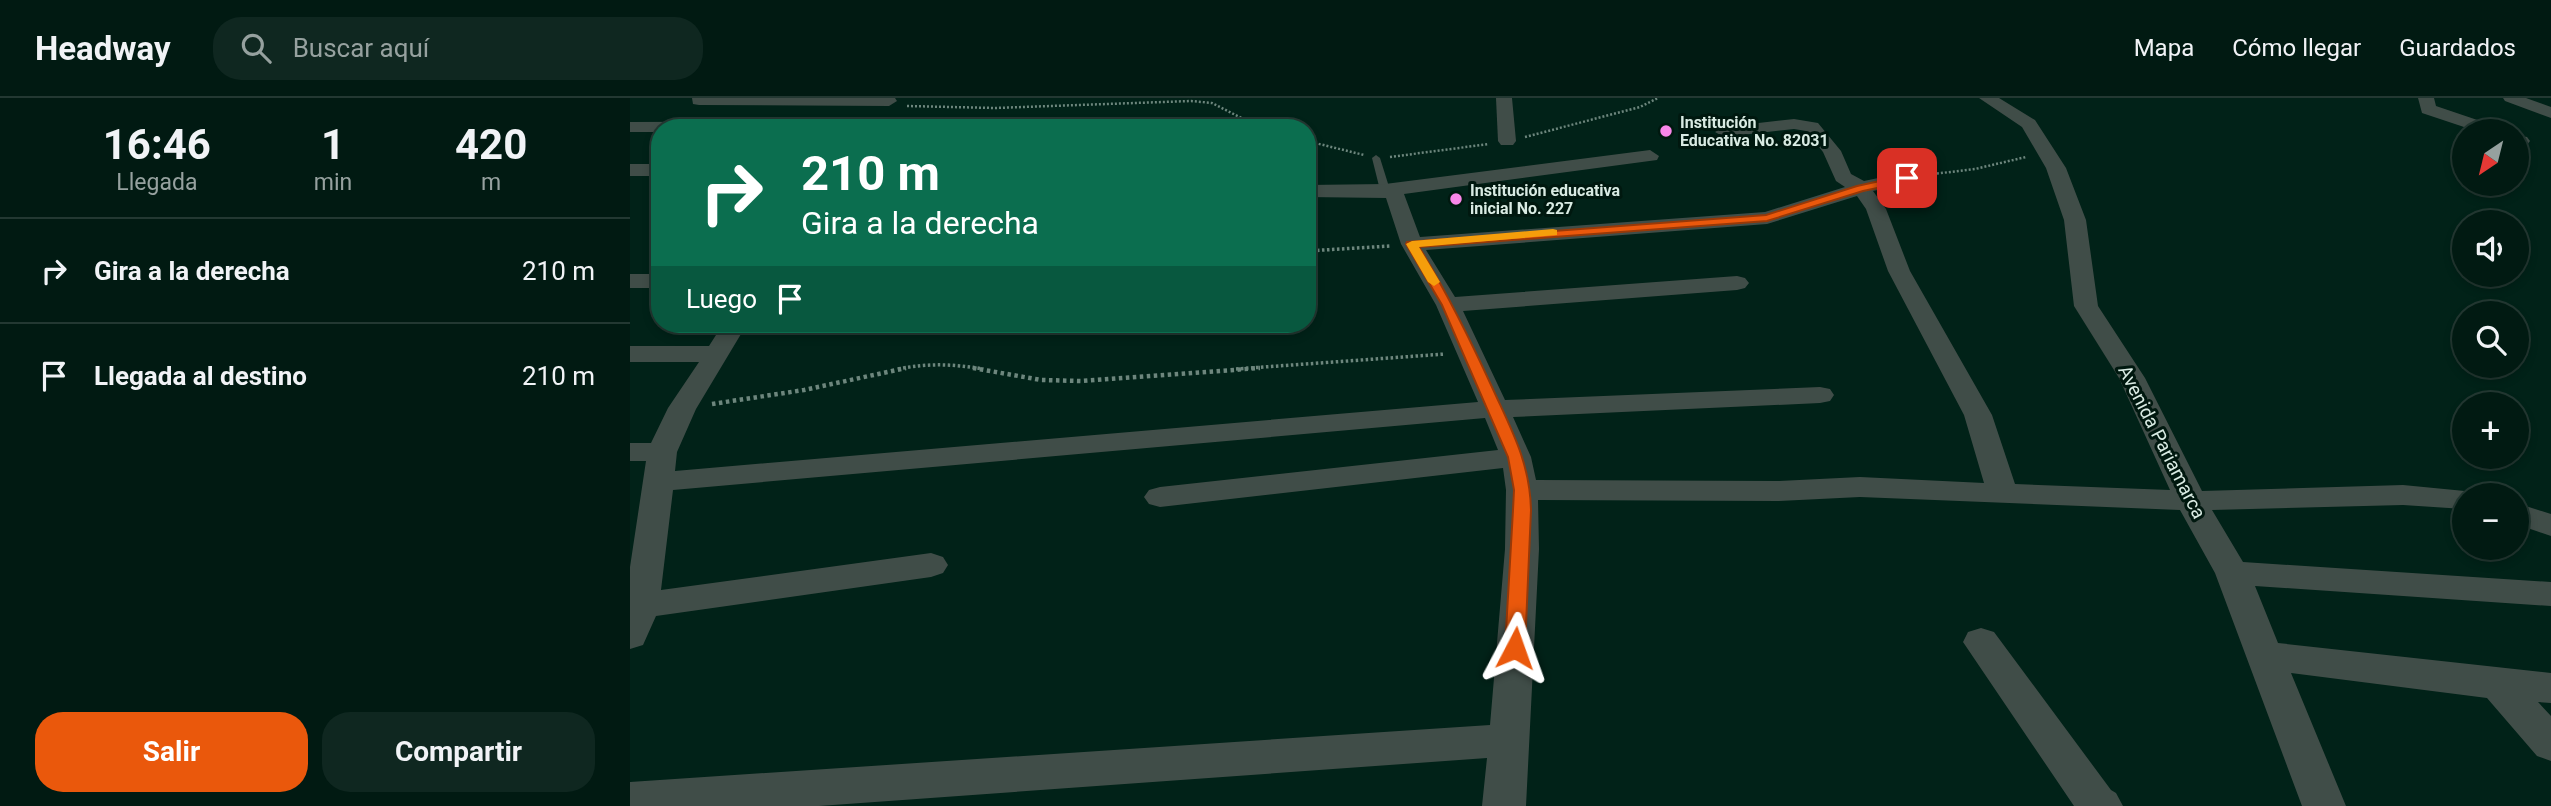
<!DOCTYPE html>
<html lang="es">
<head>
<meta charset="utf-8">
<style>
  body { margin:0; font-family:Roboto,sans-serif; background:#0f2720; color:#f1f3f6; height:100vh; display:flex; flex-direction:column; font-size:26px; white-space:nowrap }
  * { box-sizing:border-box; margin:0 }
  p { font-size:23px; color:#96a19f }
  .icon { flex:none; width:38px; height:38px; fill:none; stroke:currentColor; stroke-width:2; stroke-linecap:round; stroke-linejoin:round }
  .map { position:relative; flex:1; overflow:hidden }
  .details { display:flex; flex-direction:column; background:#011a12; width:630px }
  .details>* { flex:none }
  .hud { position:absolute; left:21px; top:21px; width:665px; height:214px; border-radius:28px; box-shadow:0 4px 10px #0003,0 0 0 2px #233832; background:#0b6e4f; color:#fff; overflow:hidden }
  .needle { width:46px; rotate:215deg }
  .fabs { position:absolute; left:1822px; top:21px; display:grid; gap:14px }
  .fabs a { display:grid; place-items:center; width:77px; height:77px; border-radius:50%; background:#011a12; box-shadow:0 4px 10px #0003,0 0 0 2px #233832; font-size:35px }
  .pin { position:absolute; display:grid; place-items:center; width:60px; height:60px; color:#fff; margin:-30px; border-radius:14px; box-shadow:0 4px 10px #0006 }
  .me { position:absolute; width:77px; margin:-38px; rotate:4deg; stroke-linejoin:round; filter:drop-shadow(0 0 5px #0008) }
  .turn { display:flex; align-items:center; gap:24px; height:147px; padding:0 35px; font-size:32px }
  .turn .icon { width:91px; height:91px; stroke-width:2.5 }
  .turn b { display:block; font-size:49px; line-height:60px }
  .then { display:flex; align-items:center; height:66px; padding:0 35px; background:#0003; gap:14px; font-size:26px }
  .eta { display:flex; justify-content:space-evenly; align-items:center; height:119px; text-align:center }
  .eta b { font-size:42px; font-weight:700; line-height:49px }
  .cta { display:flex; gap:14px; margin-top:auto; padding:14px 35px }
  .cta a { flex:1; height:80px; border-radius:28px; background:#ea580c; color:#fff; font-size:28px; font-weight:700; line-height:80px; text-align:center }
  .cta a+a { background:#0f2720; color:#f1f3f6 }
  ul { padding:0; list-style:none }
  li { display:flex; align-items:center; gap:21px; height:105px; padding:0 35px; border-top:2px solid #233832 }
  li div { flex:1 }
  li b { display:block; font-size:26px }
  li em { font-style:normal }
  header { display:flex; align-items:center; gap:42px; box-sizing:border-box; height:98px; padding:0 35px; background:#011a12; border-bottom:2px solid #233832 }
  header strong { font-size:33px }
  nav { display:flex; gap:38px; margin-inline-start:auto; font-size:24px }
  .search { width:490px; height:63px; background:#0f2720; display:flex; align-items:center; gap:18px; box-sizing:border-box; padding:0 24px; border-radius:28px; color:#96a19f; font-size:26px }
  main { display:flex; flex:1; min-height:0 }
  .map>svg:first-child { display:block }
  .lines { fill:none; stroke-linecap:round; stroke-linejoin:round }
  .path-far2 { stroke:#6d867d; stroke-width:2.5; stroke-dasharray:2 2; stroke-linecap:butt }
  .path-far1 { stroke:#6d867d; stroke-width:3.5; stroke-dasharray:2.5 2.5; stroke-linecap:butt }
  .path { stroke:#6d867d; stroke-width:4.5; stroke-dasharray:3.5 3.5; stroke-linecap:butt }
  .lane { fill:#404d48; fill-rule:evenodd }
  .street { fill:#404d48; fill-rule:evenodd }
  .route { fill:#ea580c; stroke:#983908; stroke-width:2 }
  .slow { fill:#f59e0b }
  .poi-dot { fill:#f987e9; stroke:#00180f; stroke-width:2.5 }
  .labels { text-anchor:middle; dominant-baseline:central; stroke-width:6; stroke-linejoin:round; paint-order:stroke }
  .far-poi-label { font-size:16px; font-weight:bold; fill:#d9ebe3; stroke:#00180f; text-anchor:start }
  .street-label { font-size:19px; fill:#d9ebe3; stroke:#00180f }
</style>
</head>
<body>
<header>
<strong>Headway</strong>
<div class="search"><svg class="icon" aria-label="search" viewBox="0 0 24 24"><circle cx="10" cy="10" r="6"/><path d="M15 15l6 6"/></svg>Buscar aquí</div>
<nav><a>Mapa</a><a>Cómo llegar</a><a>Guardados</a></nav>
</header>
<main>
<section class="details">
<div class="eta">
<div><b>16:46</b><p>Llegada</p></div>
<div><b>1</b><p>min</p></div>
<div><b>420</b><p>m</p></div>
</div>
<ul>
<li><svg class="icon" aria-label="right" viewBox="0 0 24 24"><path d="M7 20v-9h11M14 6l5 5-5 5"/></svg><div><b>Gira a la derecha</b></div><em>210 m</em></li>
<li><svg class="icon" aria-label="arrive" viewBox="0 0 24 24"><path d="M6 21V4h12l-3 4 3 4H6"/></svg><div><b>Llegada al destino</b></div><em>210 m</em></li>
</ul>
<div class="cta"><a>Salir</a><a>Compartir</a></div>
</section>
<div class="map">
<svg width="1921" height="708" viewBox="0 0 1921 708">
  <rect width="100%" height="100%" fill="#012218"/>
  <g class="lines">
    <g class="path-far2">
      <path d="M 277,8 L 365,10 L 561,3 L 582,5 L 631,30"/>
      <path d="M 895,39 L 1010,9 L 1028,0"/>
      <path d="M 677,43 L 734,57"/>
      <path d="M 760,59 L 859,46"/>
      <path d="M 1295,77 L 1345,71 L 1396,59"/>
    </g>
    <g class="path-far1">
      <path d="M 677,153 L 760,148"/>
      <path d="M 268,271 C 298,265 324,266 353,271"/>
      <path d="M 606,271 L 815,256"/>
    </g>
    <g class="path">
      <path d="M 343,270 L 411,282 L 451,283 L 630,270"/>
      <path d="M 82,306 L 174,292 L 276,270"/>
    </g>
    <path class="lane" d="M 746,57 L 750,60 L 760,92 L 758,94 L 750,92 L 742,60 Z"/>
    <g class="street">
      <path d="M 62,0 L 265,0 L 267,3 L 259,8 L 69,7 L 63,6 Z"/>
      <path d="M 866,0 L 882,0 L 886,43 L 883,47 L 871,47 L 868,43 Z"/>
      <path d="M 1349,0 L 1369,0 L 1405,22 L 1436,70 L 1456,122 L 1468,208 L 1515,280 L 1572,393 L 1773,387 L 1845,394 L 1847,397 L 1834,397 L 1834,411 L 1773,407 L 1582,412 L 1613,464 L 1921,484 L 1921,508 L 1625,488 L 1648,545 L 1921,575 L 1921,605 L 1908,604 L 1921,618 L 1921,663 L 1907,658 L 1857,600 L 1661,575 L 1716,708 L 1672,708 L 1585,475 L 1550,412 L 1230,399 L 1149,403 L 908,402 L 909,451 L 896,708 L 852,708 L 857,660 L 189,708 L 0,708 L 0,684 L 860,627 L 875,451 L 876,392 L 873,370 L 530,409 L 519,406 L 514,399 L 519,392 L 530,389 L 868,352 L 855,320 L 43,392 L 31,492 L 301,455 L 313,459 L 318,467 L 313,475 L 301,479 L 26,518 L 13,547 L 0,551 L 0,469 L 16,363 L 0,363 L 0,345 L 21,345 L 38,310 L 69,264 L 0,264 L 0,248 L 79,248 L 93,226 L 117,226 L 66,311 L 47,354 L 45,373 L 848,304 L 806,207 L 771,146 L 756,100 L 677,99 L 677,87 L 755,86 L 1020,52 L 1029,58 L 1027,62 L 774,96 L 790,139 L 1135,114 L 1215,89 L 1206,83 L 1193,54 L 1176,33 L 1164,31 L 1094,39 L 1085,34 L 1094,29 L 1164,21 L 1188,25 L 1211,53 L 1221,76 L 1234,83 L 1277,74 L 1287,80 L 1284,84 L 1243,93 L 1256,111 L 1280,173 L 1362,317 L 1385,386 L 1540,392 L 1489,280 L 1444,208 L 1434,122 L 1416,70 L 1392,29 ZM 1227,98 L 1236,111 L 1258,173 L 1334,317 L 1354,385 L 1230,379 L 1149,383 L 906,382 L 901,359 L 883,319 L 1190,305 L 1200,303 L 1204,297 L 1200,291 L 1190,289 L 875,302 L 833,213 L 1107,192 L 1115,190 L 1119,185 L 1115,180 L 1107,178 L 825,199 L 796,152 L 1137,126 Z"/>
      <path d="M 1788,0 L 1804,0 L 1806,8 L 1868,29 L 1871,33 L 1846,33 L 1792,15 Z"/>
      <path d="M 1873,0 L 1896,0 L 1921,9 L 1921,20 L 1875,3 Z"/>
      <path d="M 238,23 L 244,24 L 246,30 L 30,30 L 30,34 L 0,34 L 0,24 Z"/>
      <path d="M 1886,37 L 1897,39 L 1900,43 L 1897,47 L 1886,48 Z"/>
      <rect x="0" y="66" width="30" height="12"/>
      <rect x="0" y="176" width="30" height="14"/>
      <path d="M 1886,405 L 1921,416 L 1921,438 L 1886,426 Z"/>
      <path d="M 1351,530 L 1364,534 L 1481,692 L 1486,695 L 1493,708 L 1444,708 L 1333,544 L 1338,534 Z"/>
    </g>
  </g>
  <path class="route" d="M 1277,77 L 1281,78 L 1281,83 L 1233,93 L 1137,123 L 789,149 C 818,196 839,239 862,289 C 881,331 900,364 901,412 L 895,550 L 892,555 L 885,558 L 878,555 L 875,550 L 883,412 L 884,392 L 878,359 L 812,207 L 776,146 L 777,144 L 1136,117 L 1227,88 Z"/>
  <path class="slow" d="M 923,131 L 927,132 L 927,137 L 789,149 L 810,184 L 804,188 L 798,184 L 776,146 L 782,143 Z"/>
  <g class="poi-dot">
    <circle cx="1036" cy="33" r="7"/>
    <circle cx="826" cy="101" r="7"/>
  </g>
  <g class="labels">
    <g class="far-poi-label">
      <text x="1050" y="24">Institución<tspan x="1050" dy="18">Educativa No. 82031</tspan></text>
      <text x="840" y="92">Institución educativa<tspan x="840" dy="18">inicial No. 227</tspan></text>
    </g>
    <g class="street-label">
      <text transform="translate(1532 344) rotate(63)">Avenida Pariamarca</text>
    </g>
  </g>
</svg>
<div class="fabs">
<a><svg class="needle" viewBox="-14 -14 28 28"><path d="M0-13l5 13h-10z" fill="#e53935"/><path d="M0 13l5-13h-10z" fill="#96a19f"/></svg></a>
<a><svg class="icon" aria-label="sound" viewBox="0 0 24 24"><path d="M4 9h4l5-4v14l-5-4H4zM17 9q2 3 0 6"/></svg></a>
<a><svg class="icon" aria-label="search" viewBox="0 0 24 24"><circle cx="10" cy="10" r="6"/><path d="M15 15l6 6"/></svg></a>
<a>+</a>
<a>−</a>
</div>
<div class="pin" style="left:1277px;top:80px;background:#d93025"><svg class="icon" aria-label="arrive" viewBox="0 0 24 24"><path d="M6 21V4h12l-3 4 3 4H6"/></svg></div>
<svg class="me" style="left:885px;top:550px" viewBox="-20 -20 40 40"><path d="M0-17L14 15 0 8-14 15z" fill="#ea580c" stroke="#fff" stroke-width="4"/></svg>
<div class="hud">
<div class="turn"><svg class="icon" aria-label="right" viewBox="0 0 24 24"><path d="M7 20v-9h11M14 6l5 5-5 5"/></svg><div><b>210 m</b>Gira a la derecha</div></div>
<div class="then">Luego<svg class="icon" aria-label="arrive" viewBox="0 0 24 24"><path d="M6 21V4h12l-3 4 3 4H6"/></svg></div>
</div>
</div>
</main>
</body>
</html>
